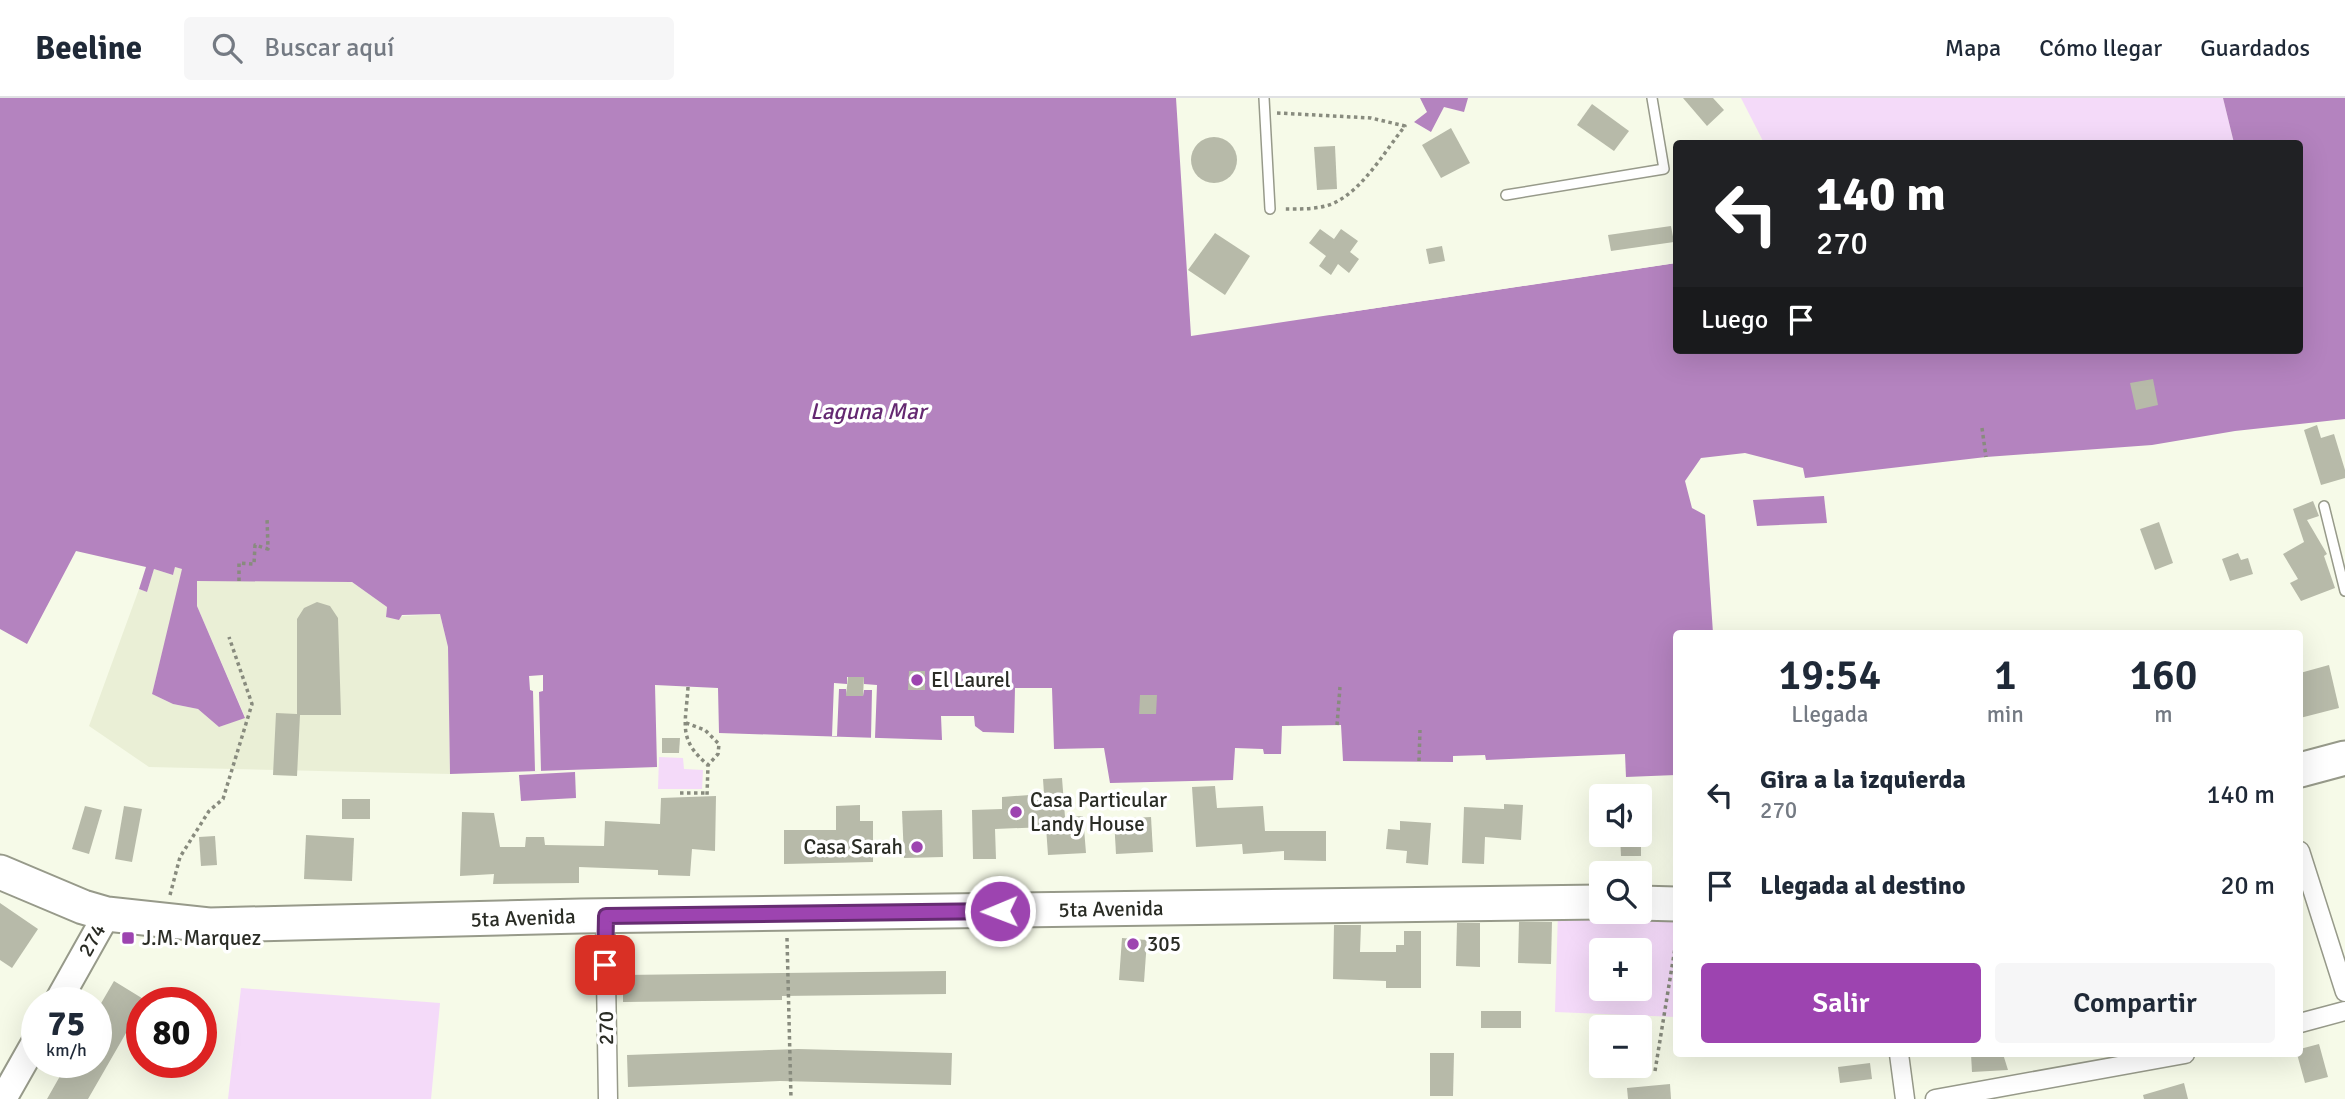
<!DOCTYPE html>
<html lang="es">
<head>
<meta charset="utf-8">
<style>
  body { margin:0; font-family:Signika,sans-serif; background:#f6f6f7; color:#1f2937; height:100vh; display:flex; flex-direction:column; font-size:26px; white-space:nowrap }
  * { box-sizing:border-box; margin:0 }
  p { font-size:23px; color:#747a83 }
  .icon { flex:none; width:38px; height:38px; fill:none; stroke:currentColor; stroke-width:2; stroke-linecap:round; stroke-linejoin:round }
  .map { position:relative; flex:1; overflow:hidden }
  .side { position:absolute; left:1673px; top:532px; width:630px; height:427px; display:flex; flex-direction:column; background:#fff; border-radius:7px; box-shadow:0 7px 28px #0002 }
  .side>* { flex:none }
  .top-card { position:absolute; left:1673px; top:42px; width:630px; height:214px; border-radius:7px; box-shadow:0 7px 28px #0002; background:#202124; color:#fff; overflow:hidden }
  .fabs { position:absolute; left:1589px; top:686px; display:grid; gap:14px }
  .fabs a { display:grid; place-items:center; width:63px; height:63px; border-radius:7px; background:#fff; box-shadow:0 7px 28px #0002; font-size:35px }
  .speed { position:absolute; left:21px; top:889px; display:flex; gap:14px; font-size:35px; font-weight:700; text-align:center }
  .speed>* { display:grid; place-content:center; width:91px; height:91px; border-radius:50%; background:#fff; box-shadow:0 7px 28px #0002; line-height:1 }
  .speed small { font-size:18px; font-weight:400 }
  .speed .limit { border:10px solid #d22; background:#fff; color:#111 }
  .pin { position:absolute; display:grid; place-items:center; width:60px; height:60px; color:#fff; margin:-30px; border-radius:14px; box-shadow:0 4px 10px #0006 }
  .me { position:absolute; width:77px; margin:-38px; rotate:269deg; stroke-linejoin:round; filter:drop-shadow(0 0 5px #0008) }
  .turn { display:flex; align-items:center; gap:24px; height:147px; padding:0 28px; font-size:32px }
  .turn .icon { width:91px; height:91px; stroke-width:2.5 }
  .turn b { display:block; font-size:49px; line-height:60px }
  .then { display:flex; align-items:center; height:66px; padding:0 28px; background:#0003; gap:14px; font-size:26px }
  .eta { display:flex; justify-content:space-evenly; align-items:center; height:119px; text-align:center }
  .eta b { font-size:42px; font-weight:600; line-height:49px }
  .primary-button { display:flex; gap:14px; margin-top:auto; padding:14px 28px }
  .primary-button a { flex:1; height:80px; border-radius:7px; background:#9d44b0; color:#fff; font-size:28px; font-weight:600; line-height:80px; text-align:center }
  .primary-button a+a { background:#f6f6f7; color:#1f2937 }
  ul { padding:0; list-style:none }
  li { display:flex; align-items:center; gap:21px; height:91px; padding:0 28px }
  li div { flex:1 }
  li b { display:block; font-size:26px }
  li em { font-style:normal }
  header { display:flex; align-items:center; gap:42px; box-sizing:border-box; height:98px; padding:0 35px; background:#fff; border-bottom:2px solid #e0e1e3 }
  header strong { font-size:33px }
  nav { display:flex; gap:38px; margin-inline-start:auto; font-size:24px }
  .search { width:490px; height:63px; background:#f6f6f7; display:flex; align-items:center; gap:18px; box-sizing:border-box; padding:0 24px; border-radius:7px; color:#747a83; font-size:26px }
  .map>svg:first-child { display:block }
  .built { fill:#eaefd6 }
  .green { fill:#f4daf9; fill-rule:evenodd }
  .water { fill:#b483bf }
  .pier { fill:#f6fae8 }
  .building { fill:#b7baa9 }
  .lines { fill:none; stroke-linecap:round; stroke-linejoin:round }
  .lane-casing { stroke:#979a8a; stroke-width:12 }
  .street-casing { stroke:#979a8a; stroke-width:21 }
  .secondary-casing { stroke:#979a8a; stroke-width:30 }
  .highway-casing { stroke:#979a8a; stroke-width:37 }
  .path { stroke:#888b7e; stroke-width:3.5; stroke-dasharray:3.5 3.5; stroke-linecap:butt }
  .lane { stroke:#fff; stroke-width:9 }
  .street { stroke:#fff; stroke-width:18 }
  .secondary { stroke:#fff; stroke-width:26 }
  .highway { stroke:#fff; stroke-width:33 }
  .route-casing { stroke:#662c72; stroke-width:18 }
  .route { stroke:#9d44b0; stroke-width:12 }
  .poi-dot { fill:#9d44b0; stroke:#fff; stroke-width:2.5 }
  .labels { text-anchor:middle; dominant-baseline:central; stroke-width:7; stroke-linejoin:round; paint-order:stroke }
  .poi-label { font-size:21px; fill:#2a2c25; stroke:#fff; text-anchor:start }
  .street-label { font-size:21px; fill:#2a2c25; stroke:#fff }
  .water-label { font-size:23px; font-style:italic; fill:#642871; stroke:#fff }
</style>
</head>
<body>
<header>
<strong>Beeline</strong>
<div class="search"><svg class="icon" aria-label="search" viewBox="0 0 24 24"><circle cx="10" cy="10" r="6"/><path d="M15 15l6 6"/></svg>Buscar aquí</div>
<nav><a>Mapa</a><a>Cómo llegar</a><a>Guardados</a></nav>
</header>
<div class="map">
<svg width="2345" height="1001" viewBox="0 0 2345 1001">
  <rect width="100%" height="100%" fill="#f6fae8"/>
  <path class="built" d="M 175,469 L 183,471 L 152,596 L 173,606 L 198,611 L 219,629 L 245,619 L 197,508 L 197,482 L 352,484 L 387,509 L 386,519 L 440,516 L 448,549 L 450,676 L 149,669 L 89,628 L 139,491 L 147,494 L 154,471 L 173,477 Z"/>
  <g class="green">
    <path d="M 1741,0 L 2223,0 L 2234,45 L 1764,45 Z"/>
    <path d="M 659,659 L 683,660 L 684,671 L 703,672 L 702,691 L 658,691 Z"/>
    <path d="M 1558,814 L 1676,820 L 1676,919 L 1555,914 ZM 1601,852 L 1640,852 L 1640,891 L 1601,891 Z"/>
    <path d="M 241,890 L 440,905 L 431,1001 L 228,1001 Z"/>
  </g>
  <g class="water">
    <path d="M 0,0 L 1176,0 L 1191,238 L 1676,165 L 1676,252 L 2300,252 L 2300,46 L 2234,45 L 2223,0 L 2345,0 L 2345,321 L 2235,333 L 2152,347 L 1986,359 L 1805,380 L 1803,370 L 1745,355 L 1701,360 L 1685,383 L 1692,410 L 1705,417 L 1713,535 L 1676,536 L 1676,677 L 1626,679 L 1625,656 L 1486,662 L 1485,657 L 1453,658 L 1453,664 L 1343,663 L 1341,627 L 1282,628 L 1281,656 L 1264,656 L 1263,651 L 1235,650 L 1233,682 L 1110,685 L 1104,650 L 1054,651 L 1052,590 L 1015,590 L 1014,635 L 983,634 L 975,628 L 974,618 L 941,618 L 942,642 L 719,635 L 718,590 L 655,587 L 657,669 L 450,676 L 448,549 L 440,516 L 402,517 L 399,522 L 386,519 L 387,509 L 352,484 L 197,483 L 197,508 L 245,620 L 219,629 L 198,611 L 173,606 L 152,596 L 182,471 L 175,469 L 173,477 L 154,471 L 147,494 L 139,491 L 146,469 L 76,453 L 27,546 L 0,531 Z"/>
    <path d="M 1420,0 L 1468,0 L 1464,14 L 1444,9 L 1431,34 L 1414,24 L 1427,14 Z"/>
    <path d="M 1824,398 L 1827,425 L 1757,428 L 1753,402 Z"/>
    <path d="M 575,674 L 576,700 L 521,703 L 519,677 Z"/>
  </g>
  <g class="pier">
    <path d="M 1676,161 L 1676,165 L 1330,217 L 1330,214 Z"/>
    <path d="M 543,577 L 543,593 L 539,594 L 541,673 L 535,673 L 533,593 L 530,592 L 529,578 Z"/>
    <path d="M 847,579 L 864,579 L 864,586 L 877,587 L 875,640 L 871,640 L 872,592 L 864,592 L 863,598 L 847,598 L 846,591 L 839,591 L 837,638 L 832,638 L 834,585 L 847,586 Z"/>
  </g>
  <g class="building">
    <path d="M 1683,0 L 1713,0 L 1724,12 L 1707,28 Z"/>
    <path d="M 1592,6 L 1629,33 L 1614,53 L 1577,27 Z"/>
    <path d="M 1451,30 L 1470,65 L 1441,80 L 1422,47 Z"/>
    <circle cx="1214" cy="62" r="23"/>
    <path d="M 1335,48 L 1337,91 L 1317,92 L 1314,49 Z"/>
    <path d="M 1671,128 L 1674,144 L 1611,153 L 1608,137 Z"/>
    <path d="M 1320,131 L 1334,141 L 1341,131 L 1358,143 L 1350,154 L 1359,161 L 1349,175 L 1338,166 L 1331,177 L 1319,168 L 1326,158 L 1309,145 Z"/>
    <path d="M 1215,135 L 1250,158 L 1225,197 L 1188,172 Z"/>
    <path d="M 1442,148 L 1445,163 L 1429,166 L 1426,151 Z"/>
    <path d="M 2153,281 L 2158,307 L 2136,312 L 2130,285 Z"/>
    <path d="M 2317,327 L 2321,340 L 2334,336 L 2345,372 L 2345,380 L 2321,387 L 2304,332 Z"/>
    <path d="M 2313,403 L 2319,418 L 2307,422 L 2327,456 L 2324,458 L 2335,490 L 2301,503 L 2290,485 L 2298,481 L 2283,456 L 2304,444 L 2293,411 Z"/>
    <path d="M 2159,424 L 2173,465 L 2155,472 L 2140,431 Z"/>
    <path d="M 2238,455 L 2241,462 L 2248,460 L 2253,476 L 2230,483 L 2222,461 Z"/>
    <path d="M 317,504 L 330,508 L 338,520 L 341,617 L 300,617 L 297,678 L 273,677 L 276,615 L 297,616 L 297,521 L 304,510 Z"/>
    <path d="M 2329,567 L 2339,610 L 2300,620 L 2300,575 Z"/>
    <path d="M 909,573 L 925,573 L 925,592 L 908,592 Z"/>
    <path d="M 848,579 L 864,579 L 863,598 L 846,598 Z"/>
    <path d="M 1140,597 L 1157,597 L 1156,616 L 1139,616 Z"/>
    <path d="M 662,640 L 680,640 L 679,655 L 662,655 Z"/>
    <path d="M 1062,680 L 1065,719 L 1083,718 L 1086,755 L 1048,757 L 1046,729 L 995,731 L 996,761 L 973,761 L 972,712 L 1002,711 L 1002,699 L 1044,696 L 1043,681 Z"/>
    <path d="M 1215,688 L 1217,710 L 1263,708 L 1265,733 L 1326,733 L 1326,763 L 1284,762 L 1284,753 L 1243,756 L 1242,746 L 1196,749 L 1192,689 Z"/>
    <path d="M 716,698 L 715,753 L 692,751 L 690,778 L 658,777 L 658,772 L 579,769 L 579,785 L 493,786 L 494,776 L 460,778 L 462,714 L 494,715 L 500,749 L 525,749 L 526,739 L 544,739 L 545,747 L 604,748 L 605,723 L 660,726 L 661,700 Z"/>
    <rect x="342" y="701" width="28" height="20"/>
    <path d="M 1504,706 L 1523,707 L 1521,742 L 1485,739 L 1484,766 L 1462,765 L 1464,709 L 1504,711 Z"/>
    <path d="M 860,707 L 860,723 L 873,723 L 873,764 L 784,766 L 784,732 L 836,732 L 836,708 Z"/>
    <path d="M 85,708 L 102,712 L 89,756 L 72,751 Z"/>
    <path d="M 124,708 L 142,711 L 132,764 L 115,761 Z"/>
    <path d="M 942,712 L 943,759 L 904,760 L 902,713 Z"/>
    <path d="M 1151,719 L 1153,754 L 1116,756 L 1114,721 Z"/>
    <path d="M 1400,723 L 1431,725 L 1428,767 L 1406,765 L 1407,753 L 1386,751 L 1388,731 L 1400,732 Z"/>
    <path d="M 306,737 L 354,740 L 352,783 L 304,781 Z"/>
    <path d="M 1620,737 L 1641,737 L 1641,758 L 1621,758 Z"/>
    <path d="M 215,738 L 217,767 L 201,768 L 199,739 Z"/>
    <path d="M 0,805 L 38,831 L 12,870 L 0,862 Z"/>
    <path d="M 1519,824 L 1552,824 L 1551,866 L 1518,865 Z"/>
    <path d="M 1457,825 L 1480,825 L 1480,869 L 1456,868 Z"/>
    <path d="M 1334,827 L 1361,827 L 1360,854 L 1396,854 L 1396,847 L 1404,847 L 1404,833 L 1421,833 L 1421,890 L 1386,890 L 1386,883 L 1333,881 Z"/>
    <path d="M 1122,840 L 1147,842 L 1144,884 L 1119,882 Z"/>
    <path d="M 946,873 L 946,896 L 782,898 L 782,902 L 623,904 L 623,877 Z"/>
    <path d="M 114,883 L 145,902 L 88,1001 L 47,1001 L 68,964 L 96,964 L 96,914 Z"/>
    <rect x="1481" y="913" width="40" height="17"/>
    <path d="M 2319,946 L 2328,979 L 2305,985 L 2297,956 L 2300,956 L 2300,951 Z"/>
    <path d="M 798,951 L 952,955 L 951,987 L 780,983 L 628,989 L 627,957 Z"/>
    <path d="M 1430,955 L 1454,955 L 1453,998 L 1430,998 Z"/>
    <path d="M 1971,956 L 2003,956 L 2008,972 L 1972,974 Z"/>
    <path d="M 1870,965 L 1872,981 L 1840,985 L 1838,969 Z"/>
    <path d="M 2184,985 L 2188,1001 L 2144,1001 L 2143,997 Z"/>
    <path d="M 1670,986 L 1671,1001 L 1628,1001 L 1627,990 Z"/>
  </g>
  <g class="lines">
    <defs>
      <g id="lane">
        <path d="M 1264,0 L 1270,111"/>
        <path d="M 1506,97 L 1664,71 L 1652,0"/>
        <path d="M 2324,408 L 2345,493"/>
      </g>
      <g id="street">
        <path d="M 2300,753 L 2345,894"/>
        <path d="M 605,818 L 608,1001"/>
        <path d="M 2300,925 L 2345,913"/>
        <path d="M 1899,956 L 1905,1001"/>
        <path d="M 1935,1001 L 2185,956"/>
      </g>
      <g id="secondary">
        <path d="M 57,905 L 107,816"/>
        <path d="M 3,1001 L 37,941"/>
      </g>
      <g id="highway">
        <path d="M 2300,672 L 2345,660"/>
        <path d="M 0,774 L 83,809 L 107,816 L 209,827 L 581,818 L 1601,804"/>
        <path d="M 1640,805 L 1676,806"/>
      </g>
    </defs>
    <use href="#lane" class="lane-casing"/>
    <use href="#street" class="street-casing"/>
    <use href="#secondary" class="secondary-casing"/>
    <use href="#highway" class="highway-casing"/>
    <g class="path">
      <path d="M 1277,15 L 1371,20 L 1405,28 C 1385,53 1366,87 1338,103 C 1323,112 1299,111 1283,111"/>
      <path d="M 1982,330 L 1986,359"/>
      <path d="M 239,483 L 239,465 L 254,466 L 255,447 L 268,451 L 267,419"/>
      <path d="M 688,589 C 686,626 677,641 708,667 L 707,698"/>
      <path d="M 686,625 L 705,632 L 719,646 L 718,656 L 708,667"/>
      <path d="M 1337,627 L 1340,589"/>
      <path d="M 1419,663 L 1420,632"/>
      <path d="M 680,695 L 707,695"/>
      <path d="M 170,797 L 180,759 L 209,713 L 223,701 L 252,606 L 229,539"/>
      <path d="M 787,840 L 791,1001"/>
      <path d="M 1655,973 L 1676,844"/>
    </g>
    <use href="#lane" class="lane"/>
    <use href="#street" class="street"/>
    <use href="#secondary" class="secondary"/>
    <use href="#highway" class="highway"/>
  </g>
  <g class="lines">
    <defs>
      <path id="route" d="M 605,867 L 606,818 L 1000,813"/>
    </defs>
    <use href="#route" class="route-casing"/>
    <use href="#route" class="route"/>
  </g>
  <g class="poi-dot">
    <circle cx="917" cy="582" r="7"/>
    <circle cx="1016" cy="714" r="7"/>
    <circle cx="917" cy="749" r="7"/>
    <rect x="121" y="833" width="14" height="14" rx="3.5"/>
    <circle cx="1133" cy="846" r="7"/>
  </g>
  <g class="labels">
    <g class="poi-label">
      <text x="931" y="582">El Laurel</text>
      <text x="1030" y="702">Casa Particular<tspan x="1030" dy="24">Landy House</tspan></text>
      <text x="903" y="749" text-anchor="end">Casa Sarah</text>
      <text x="142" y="840">J.M. Marquez</text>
      <text x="1147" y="846">305</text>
    </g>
    <g class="street-label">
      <text transform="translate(1111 811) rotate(-1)">5ta Avenida</text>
      <text transform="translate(523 820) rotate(-2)">5ta Avenida</text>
      <text transform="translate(92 842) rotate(-61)">274</text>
      <text transform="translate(606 930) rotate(-91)">270</text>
    </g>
    <g class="water-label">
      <text x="868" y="313">Laguna Mar</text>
    </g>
  </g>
</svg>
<div class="fabs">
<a><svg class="icon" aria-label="sound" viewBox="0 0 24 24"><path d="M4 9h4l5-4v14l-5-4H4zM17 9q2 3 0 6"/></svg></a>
<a><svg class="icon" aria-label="search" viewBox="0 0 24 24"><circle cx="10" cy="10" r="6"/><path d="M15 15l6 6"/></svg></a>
<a>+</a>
<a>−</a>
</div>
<div class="speed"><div>75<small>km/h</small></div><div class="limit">80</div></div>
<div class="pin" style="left:605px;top:867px;background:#d93025"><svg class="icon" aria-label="arrive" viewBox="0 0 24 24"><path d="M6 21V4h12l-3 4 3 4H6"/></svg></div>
<svg class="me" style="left:1000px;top:813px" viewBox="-20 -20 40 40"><circle r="17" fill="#9d44b0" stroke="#fff" stroke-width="3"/><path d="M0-11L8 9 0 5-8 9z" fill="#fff"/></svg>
<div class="top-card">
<div class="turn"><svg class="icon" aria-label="left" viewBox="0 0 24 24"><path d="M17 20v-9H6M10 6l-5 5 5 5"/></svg><div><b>140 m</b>270</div></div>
<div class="then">Luego<svg class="icon" aria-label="arrive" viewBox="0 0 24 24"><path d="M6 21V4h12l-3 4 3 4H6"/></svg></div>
</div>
<section class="side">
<div class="eta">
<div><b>19:54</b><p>Llegada</p></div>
<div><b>1</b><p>min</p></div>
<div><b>160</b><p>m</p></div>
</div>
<ul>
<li><svg class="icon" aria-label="left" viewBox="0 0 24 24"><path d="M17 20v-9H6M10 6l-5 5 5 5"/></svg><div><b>Gira a la izquierda</b><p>270</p></div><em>140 m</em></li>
<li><svg class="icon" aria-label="arrive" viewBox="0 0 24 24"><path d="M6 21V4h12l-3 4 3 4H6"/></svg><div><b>Llegada al destino</b></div><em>20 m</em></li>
</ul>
<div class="primary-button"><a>Salir</a><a>Compartir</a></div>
</section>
</div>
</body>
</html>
